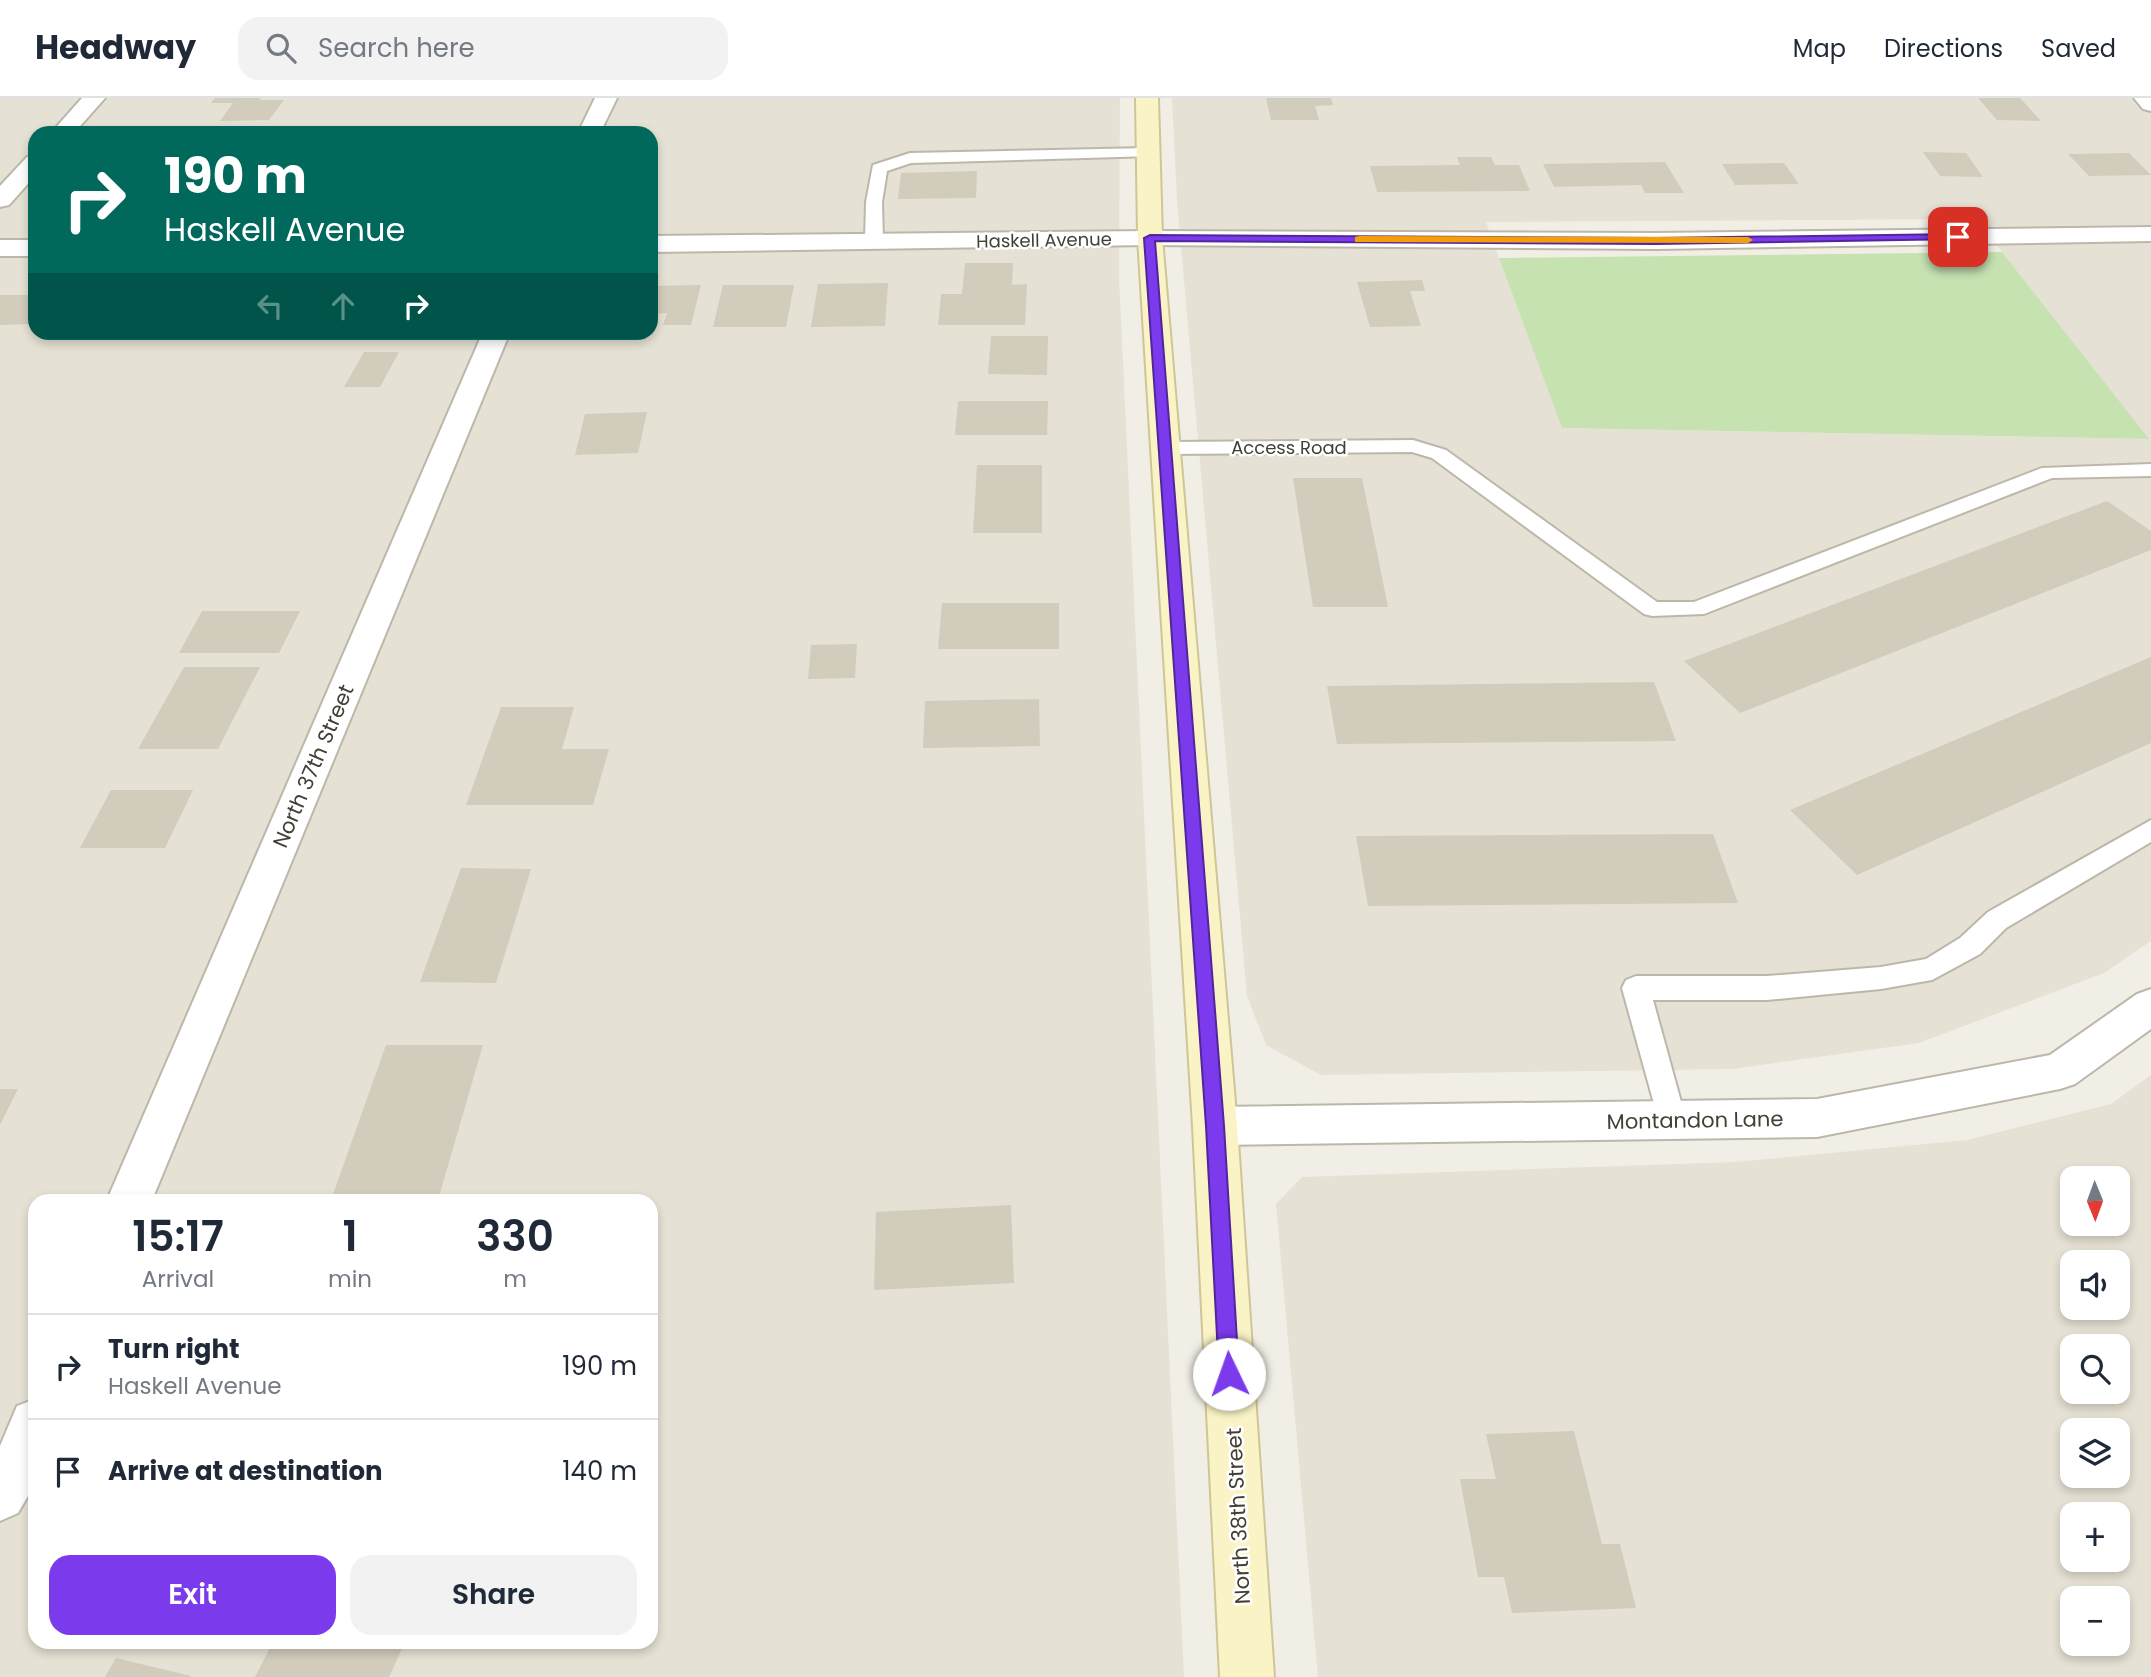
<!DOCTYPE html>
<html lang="en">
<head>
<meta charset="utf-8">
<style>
  body { margin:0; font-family:Poppins,sans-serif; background:#f2f2f3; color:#1f2937; height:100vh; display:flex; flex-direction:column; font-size:26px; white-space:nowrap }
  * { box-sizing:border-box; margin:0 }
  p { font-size:23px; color:#747a83 }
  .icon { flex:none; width:38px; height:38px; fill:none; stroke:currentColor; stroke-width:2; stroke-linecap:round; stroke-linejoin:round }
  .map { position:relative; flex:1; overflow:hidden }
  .sheet { position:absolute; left:28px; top:1096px; width:630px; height:455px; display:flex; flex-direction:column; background:#fff; border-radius:21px; box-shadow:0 4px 10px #0003 }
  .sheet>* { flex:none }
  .hud { position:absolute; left:28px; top:28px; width:630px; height:214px; border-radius:21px; box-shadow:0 4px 10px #0003; background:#00695c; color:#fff; overflow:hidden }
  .needle { width:46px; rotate:179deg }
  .fabs { position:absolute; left:2060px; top:1068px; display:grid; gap:14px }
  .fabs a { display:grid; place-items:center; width:70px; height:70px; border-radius:14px; background:#fff; box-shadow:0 4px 10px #0003; font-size:35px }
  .pin { position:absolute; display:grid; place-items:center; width:60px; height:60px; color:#fff; margin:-30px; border-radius:14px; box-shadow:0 4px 10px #0006 }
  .me { position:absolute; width:77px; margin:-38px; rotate:357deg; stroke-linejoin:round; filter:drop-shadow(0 0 5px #0008) }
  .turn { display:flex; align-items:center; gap:24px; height:147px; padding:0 21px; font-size:32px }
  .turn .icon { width:91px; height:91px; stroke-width:2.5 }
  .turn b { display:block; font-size:49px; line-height:60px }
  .lanes { display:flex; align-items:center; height:66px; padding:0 21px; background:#0003; justify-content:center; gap:35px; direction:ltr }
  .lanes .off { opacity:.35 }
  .eta { display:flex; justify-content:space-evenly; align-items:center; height:119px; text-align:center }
  .eta b { font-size:42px; font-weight:600; line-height:49px }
  .action { display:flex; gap:14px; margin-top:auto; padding:14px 21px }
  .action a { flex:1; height:80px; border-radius:21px; background:#7c3aed; color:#fff; font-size:28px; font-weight:600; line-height:80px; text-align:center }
  .action a+a { background:#f2f2f3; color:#1f2937 }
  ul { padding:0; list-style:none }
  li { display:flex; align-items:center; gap:21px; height:105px; padding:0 21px; border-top:2px solid #e0e1e3 }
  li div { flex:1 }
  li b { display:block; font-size:26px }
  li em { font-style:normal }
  header { display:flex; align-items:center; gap:42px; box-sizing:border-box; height:98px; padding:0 35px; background:#fff; border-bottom:2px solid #e0e1e3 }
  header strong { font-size:33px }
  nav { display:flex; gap:38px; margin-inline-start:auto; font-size:24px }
  .search { width:490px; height:63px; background:#f2f2f3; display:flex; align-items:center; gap:18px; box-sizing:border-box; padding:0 24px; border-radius:21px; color:#747a83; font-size:26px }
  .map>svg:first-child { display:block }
  .residential { fill:#e5e1d4; fill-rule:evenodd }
  .green { fill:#c6e2b1 }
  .building { fill:#d2ccbc }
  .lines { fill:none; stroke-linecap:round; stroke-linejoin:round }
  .lane-casing { stroke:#bcb7a9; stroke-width:4 }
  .street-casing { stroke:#bcb7a9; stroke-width:4 }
  .secondary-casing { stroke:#cec598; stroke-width:4 }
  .lane { fill:#fff; fill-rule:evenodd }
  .street { fill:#fff; fill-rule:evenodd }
  .secondary { fill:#faf3c6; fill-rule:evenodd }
  .route { fill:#7c3aed; stroke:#51269a; stroke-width:2 }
  .slow { fill:#f59e0b }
  .labels { text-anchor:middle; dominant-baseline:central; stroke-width:5; stroke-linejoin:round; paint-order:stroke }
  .far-street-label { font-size:18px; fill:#433f35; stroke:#fff }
  .street-label { font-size:21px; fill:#433f35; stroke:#fff }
</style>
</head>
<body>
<header>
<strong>Headway</strong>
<div class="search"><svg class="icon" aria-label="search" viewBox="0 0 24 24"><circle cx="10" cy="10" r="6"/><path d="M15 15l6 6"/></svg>Search here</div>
<nav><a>Map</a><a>Directions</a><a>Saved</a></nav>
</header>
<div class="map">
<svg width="2151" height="1579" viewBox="0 0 2151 1579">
  <rect width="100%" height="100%" fill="#f1efe5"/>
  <g class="residential">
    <path d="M 0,0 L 1120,0 L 1119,178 L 1184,1579 L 0,1579 ZM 35,35 L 651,35 L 651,234 L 35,234 ZM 35,1102 L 651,1102 L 651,1544 L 35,1544 Z"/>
    <path d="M 1172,0 L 2151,0 L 2151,843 L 2104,875 L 1919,945 L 1732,971 L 1321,977 L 1266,947 L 1247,898 L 1177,103 ZM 1976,121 L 2148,341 L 1562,330 L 1486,124 Z"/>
    <path d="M 2151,977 L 2151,1579 L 1318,1579 L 1276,1106 L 1302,1079 L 1735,1064 L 1967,1042 L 2111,1006 ZM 2072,1080 L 2118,1080 L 2118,1125 L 2072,1125 ZM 2072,1164 L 2118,1164 L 2118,1209 L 2072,1209 ZM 2072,1248 L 2118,1248 L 2118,1293 L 2072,1293 ZM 2072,1332 L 2118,1332 L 2118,1377 L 2072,1377 ZM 2072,1416 L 2118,1416 L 2118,1461 L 2072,1461 ZM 2072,1500 L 2118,1500 L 2118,1545 L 2072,1545 Z"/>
  </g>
  <path class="green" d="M 2002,154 L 2149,341 L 1562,330 L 1499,160 Z"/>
  <g class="building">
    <path d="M 215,0 L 261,0 L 259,2 L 284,2 L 269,22 L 220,23 L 233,5 L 211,5 Z"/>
    <path d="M 1266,0 L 1331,0 L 1333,7 L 1315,8 L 1319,22 L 1271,22 Z"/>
    <path d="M 1978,0 L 2020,0 L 2041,23 L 1997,22 Z"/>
    <path d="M 1923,54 L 1966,55 L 1983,79 L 1940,78 Z"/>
    <path d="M 2129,55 L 2151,77 L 2089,78 L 2068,56 Z"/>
    <path d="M 1457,59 L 1491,59 L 1495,67 L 1519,67 L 1530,93 L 1377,94 L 1370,68 L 1460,67 Z"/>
    <path d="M 1665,64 L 1684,95 L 1645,95 L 1641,87 L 1554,89 L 1543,66 Z"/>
    <path d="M 1784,65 L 1799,86 L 1735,87 L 1722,66 Z"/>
    <path d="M 977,73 L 976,100 L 898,101 L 901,75 Z"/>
    <path d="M 965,165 L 1013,165 L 1012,187 L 1027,186 L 1025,227 L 938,227 L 941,196 L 962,196 Z"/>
    <path d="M 1422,182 L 1425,193 L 1410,193 L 1421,228 L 1370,229 L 1357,184 Z"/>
    <path d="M 888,185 L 885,228 L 811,229 L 818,186 Z"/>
    <path d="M 701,187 L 691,227 L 663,227 L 667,215 L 651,216 L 651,188 Z"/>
    <path d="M 723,187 L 794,187 L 786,229 L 713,229 Z"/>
    <path d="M 0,197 L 35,197 L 35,223 L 32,226 L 0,227 Z"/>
    <path d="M 991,238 L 1048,238 L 1047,277 L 988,276 Z"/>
    <path d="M 364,254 L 399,254 L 380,289 L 344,289 Z"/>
    <path d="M 958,303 L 1048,303 L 1047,337 L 955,337 Z"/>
    <path d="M 647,314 L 638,355 L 575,357 L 585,316 Z"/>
    <path d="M 977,367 L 1042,367 L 1042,435 L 973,435 Z"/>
    <path d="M 1293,380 L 1362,380 L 1388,509 L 1313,509 Z"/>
    <path d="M 2107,403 L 2151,433 L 2151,452 L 1740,615 L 1684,563 Z"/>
    <path d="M 942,505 L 1059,505 L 1059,551 L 938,551 Z"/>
    <path d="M 202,513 L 300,513 L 279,555 L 179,555 Z"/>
    <path d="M 857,546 L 855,580 L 808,581 L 811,547 Z"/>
    <path d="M 2151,559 L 2151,645 L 1857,777 L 1790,712 Z"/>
    <path d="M 184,569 L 260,569 L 218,651 L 138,651 Z"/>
    <path d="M 1654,584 L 1676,643 L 1337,646 L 1327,588 Z"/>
    <path d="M 1039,601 L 1040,648 L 923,650 L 925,603 Z"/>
    <path d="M 501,609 L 574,609 L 562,651 L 609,651 L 593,707 L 466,707 Z"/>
    <path d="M 111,692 L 193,692 L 165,750 L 80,750 Z"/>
    <path d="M 1713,736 L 1738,805 L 1368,808 L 1356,738 Z"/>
    <path d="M 461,770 L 531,771 L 496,885 L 420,884 Z"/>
    <path d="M 386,947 L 483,947 L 438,1102 L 331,1102 Z"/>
    <path d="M 0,991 L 18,991 L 0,1027 Z"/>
    <path d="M 1011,1107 L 1014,1185 L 874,1192 L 876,1114 Z"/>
    <path d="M 1574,1333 L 1602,1446 L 1620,1446 L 1636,1510 L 1512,1515 L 1504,1479 L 1478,1479 L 1460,1381 L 1496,1381 L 1486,1336 Z"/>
    <path d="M 273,1544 L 405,1544 L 389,1579 L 255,1579 Z"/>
    <path d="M 116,1560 L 191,1578 L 190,1579 L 105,1579 Z"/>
  </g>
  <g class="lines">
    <defs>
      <g id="lane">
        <path d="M 1148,50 L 1154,52 L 1156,55 L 1154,58 L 911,65 L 887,73 L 882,104 L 883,143 L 874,148 L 865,143 L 866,104 L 873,67 L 910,55 Z"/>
        <path d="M 1413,342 L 1446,352 L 1657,504 L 1694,504 L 2042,370 L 2151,366 L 2151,378 L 2052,380 L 1704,516 L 1652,518 L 1644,516 L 1432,360 L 1412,354 L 1166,356 L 1159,354 L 1156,350 L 1159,346 L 1166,344 Z"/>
        <path d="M 2151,722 L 2151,744 L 2006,830 L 1980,856 L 1932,882 L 1881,891 L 1767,902 L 1653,902 L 1686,1022 L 1681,1031 L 1671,1035 L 1661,1031 L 1622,890 L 1626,882 L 1636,878 L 1767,878 L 1881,869 L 1926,861 L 1960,840 L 1988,814 Z"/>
      </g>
      <g id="street">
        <path d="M 82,0 L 105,0 L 74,35 L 51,35 Z"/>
        <path d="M 595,0 L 617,0 L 600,35 L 578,35 Z"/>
        <path d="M 2134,0 L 2151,0 L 2151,13 L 2143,11 Z"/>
        <path d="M 35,57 L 35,78 L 9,107 L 0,109 L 0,88 L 27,59 Z"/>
        <path d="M 2151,129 L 2151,143 L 1656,151 L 1150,147 L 651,154 L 651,138 L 1150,133 L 1656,135 Z"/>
        <rect x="0" y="142" width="35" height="16"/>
        <path d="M 483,234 L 510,234 L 152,1102 L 107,1102 Z"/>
        <path d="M 2151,891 L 2151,931 L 2075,986 L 2060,991 L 1817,1039 L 1215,1047 L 1200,1042 L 1193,1028 L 1200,1014 L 1215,1009 L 1817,1001 L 2050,957 L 2137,896 Z"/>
        <path d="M 35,1301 L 35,1386 L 18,1415 L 0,1423 L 0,1348 L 17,1308 Z"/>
      </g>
      <path id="secondary" d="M 1136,0 L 1158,0 L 1162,140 L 1237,1028 L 1274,1579 L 1220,1579 L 1193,1028 L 1138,140 Z"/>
    </defs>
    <use href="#lane" class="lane-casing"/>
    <use href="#street" class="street-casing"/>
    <use href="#secondary" class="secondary-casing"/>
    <use href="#lane" class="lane"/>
    <use href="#street" class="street"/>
    <use href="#secondary" class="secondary"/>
  </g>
  <path class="route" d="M 1958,136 L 1963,139 L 1962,141 L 1656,146 L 1155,143 L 1224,1028 L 1239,1276 L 1236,1283 L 1229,1286 L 1222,1283 L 1219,1276 L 1206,1028 L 1144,140 L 1150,137 L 1656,140 Z"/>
  <path class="slow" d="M 1359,138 L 1748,139 L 1753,142 L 1748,145 L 1355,144 L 1355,139 Z"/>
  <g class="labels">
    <g class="far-street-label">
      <text transform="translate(1044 142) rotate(-1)">Haskell Avenue</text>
      <text x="1289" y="349">Access Road</text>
    </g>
    <g class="street-label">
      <text transform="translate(313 668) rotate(-67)">North 37th Street</text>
      <text transform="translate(1695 1022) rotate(-1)">Montandon Lane</text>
      <text transform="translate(1238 1418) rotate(-93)">North 38th Street</text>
    </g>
  </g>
</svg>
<div class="fabs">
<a><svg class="needle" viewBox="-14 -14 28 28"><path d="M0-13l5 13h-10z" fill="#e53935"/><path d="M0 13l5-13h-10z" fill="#747a83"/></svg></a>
<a><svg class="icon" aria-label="sound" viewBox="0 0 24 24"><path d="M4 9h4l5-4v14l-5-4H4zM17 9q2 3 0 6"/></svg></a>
<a><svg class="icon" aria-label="search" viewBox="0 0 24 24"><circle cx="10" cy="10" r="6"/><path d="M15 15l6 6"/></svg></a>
<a><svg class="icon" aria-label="layers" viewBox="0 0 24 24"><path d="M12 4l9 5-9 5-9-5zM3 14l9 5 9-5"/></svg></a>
<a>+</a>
<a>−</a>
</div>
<div class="pin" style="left:1958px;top:139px;background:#d93025"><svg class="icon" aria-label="arrive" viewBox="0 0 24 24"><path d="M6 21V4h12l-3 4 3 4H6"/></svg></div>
<svg class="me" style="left:1229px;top:1276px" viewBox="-20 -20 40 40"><circle r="19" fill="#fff"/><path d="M0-13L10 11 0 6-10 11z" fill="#7c3aed"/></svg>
<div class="hud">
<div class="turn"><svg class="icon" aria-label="right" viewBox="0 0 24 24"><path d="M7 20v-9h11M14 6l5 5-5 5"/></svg><div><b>190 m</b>Haskell Avenue</div></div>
<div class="lanes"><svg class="icon off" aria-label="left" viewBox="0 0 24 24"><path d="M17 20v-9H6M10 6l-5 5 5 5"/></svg><svg class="icon off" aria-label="ahead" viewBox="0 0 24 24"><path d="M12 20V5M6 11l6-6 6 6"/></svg><svg class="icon" aria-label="right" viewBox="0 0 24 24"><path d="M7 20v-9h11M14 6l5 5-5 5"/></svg></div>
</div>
<section class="sheet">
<div class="eta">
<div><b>15:17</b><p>Arrival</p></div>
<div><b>1</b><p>min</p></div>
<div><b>330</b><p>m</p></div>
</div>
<ul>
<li><svg class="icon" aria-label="right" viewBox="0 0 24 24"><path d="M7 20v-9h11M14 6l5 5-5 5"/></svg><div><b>Turn right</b><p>Haskell Avenue</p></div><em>190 m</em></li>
<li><svg class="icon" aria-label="arrive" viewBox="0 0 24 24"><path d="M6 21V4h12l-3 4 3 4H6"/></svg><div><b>Arrive at destination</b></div><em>140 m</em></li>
</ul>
<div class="action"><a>Exit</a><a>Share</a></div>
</section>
</div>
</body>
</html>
